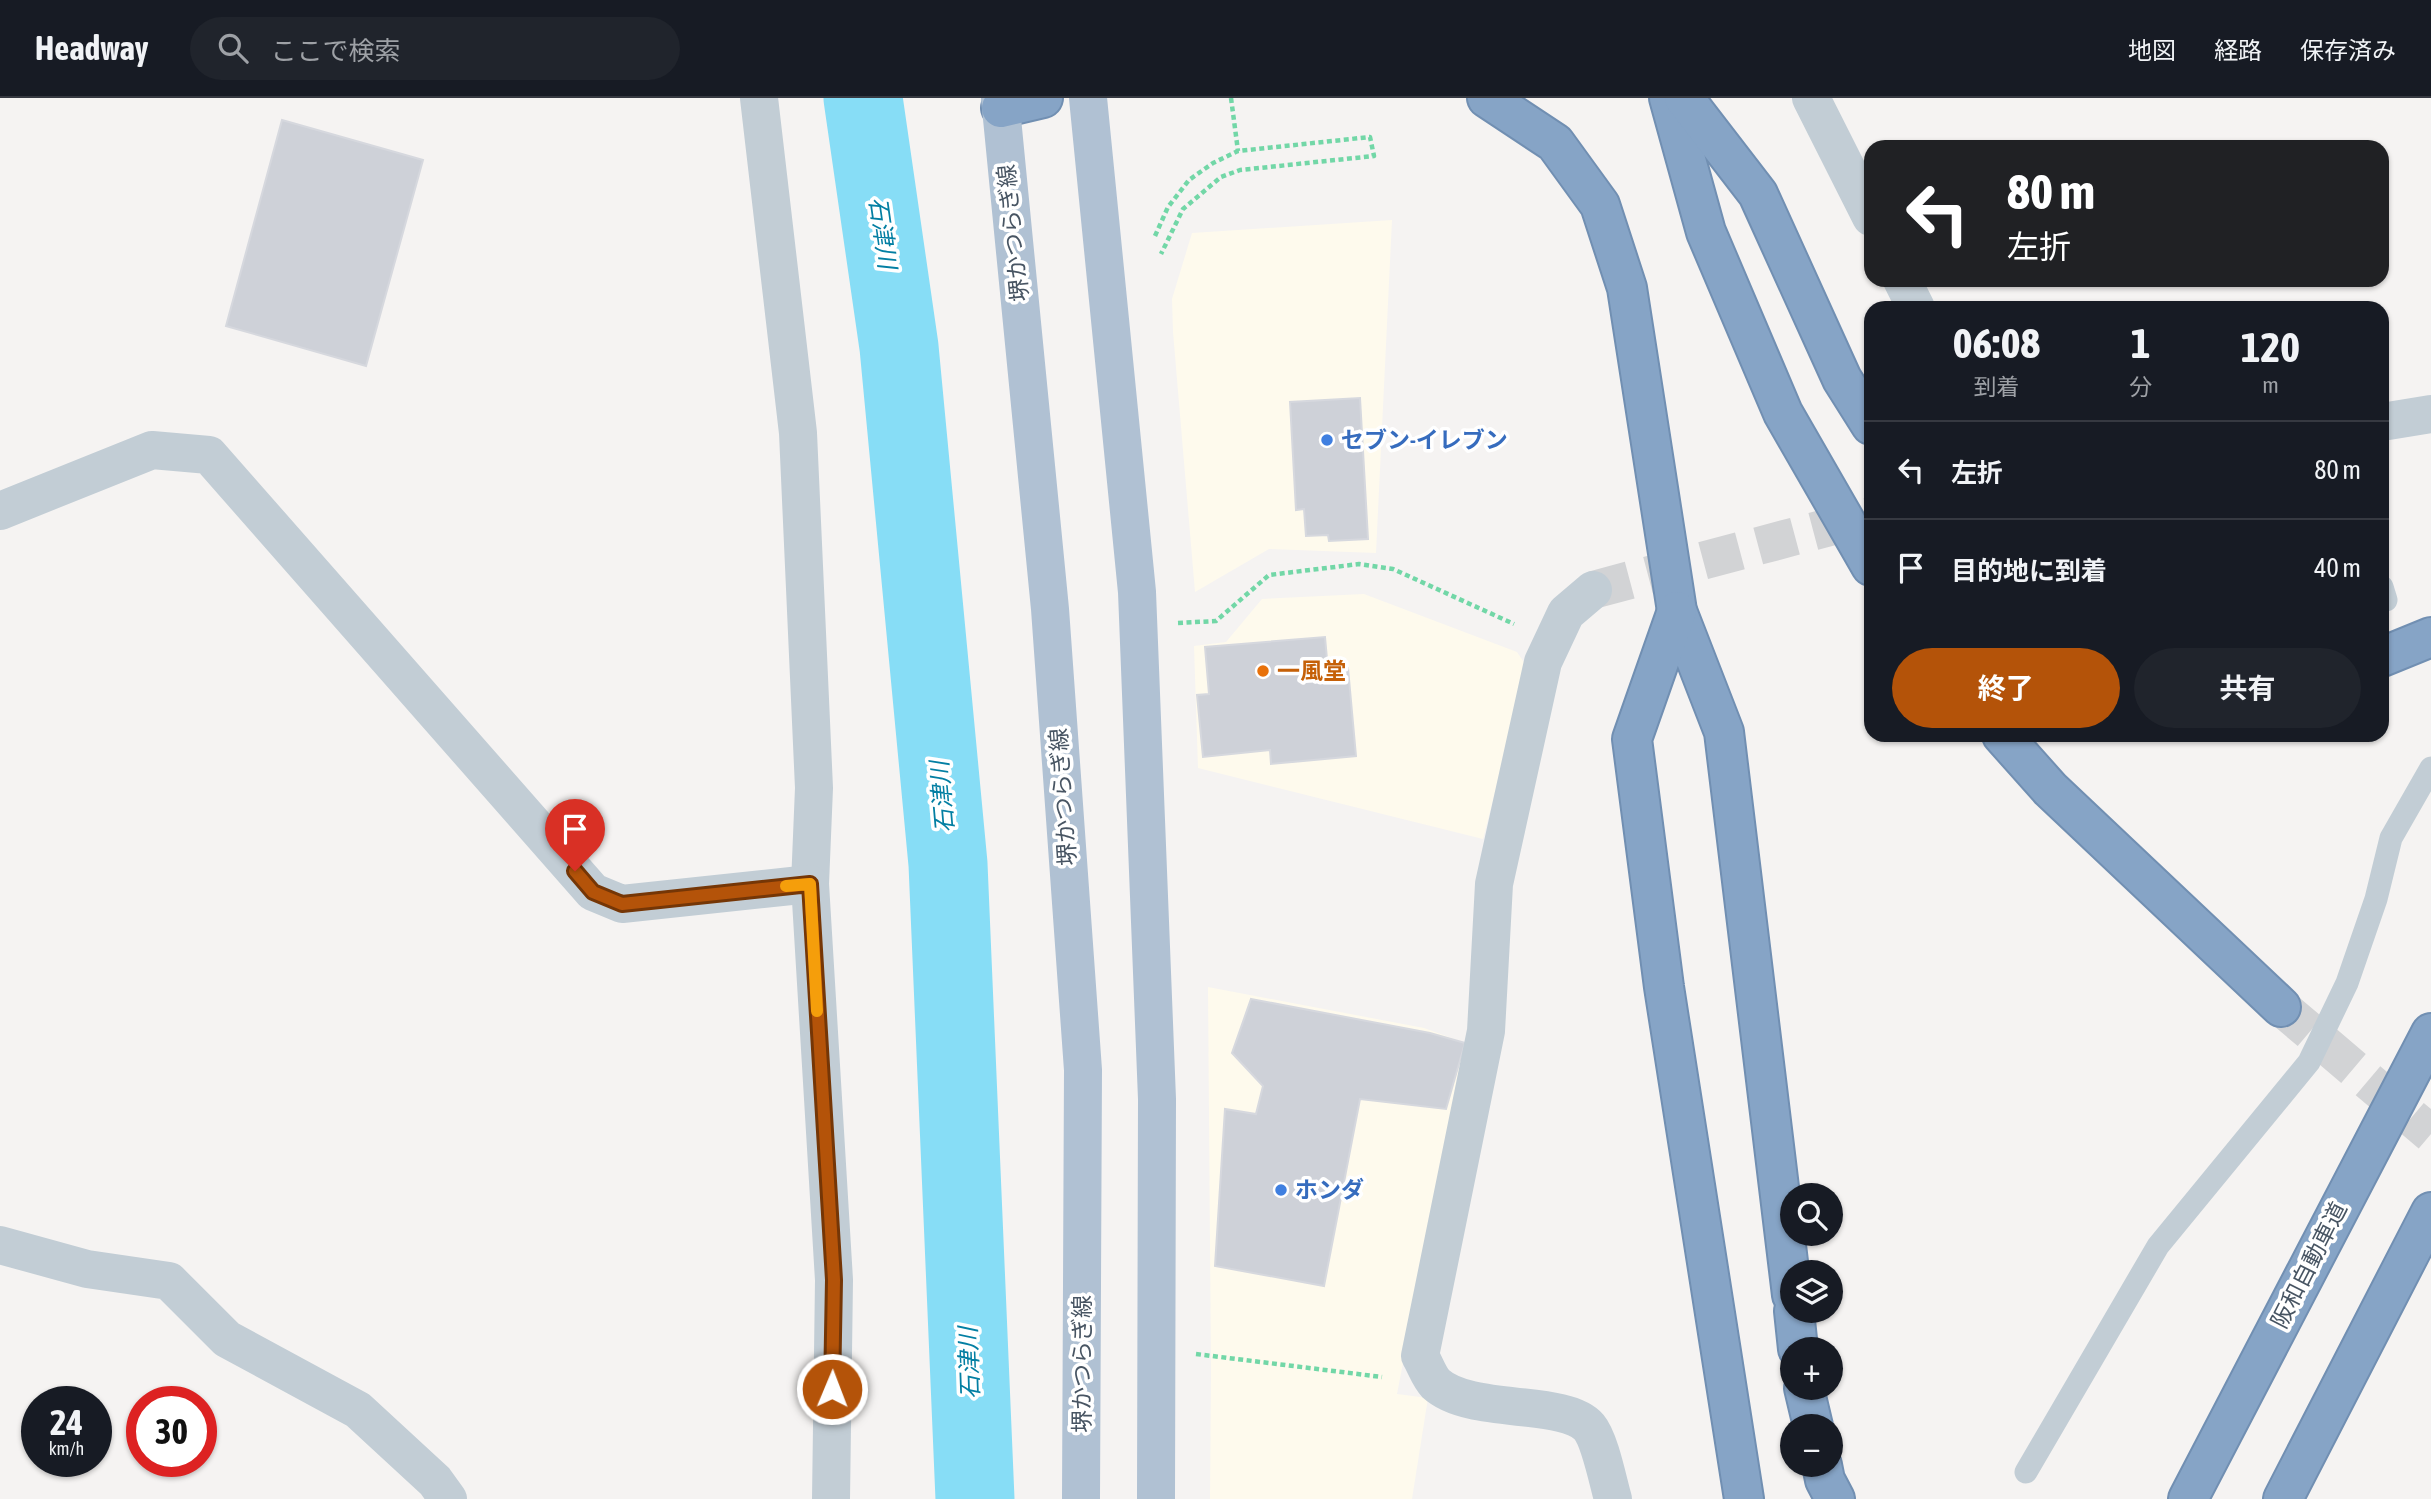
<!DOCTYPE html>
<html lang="ja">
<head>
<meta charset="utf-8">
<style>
  body { margin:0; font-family:"Asap Condensed","Noto Sans JP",sans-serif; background:#20242c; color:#f1f3f6; height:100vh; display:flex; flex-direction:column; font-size:26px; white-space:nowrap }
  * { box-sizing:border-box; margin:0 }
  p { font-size:23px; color:#9ea1a6 }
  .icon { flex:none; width:38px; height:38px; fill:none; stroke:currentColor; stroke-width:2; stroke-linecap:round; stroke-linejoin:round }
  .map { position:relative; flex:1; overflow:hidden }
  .panel { position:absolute; left:1864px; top:203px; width:525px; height:441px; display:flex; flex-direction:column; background:#171b24; border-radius:21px; box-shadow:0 2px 5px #0004 }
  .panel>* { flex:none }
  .top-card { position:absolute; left:1864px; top:42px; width:525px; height:147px; border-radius:21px; box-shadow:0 2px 5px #0004; background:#202124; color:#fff; overflow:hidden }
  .fabs { position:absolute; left:1780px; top:1085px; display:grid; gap:14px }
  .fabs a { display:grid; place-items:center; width:63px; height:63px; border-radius:50%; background:#171b24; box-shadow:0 2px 5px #0004; font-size:35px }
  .speed { position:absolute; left:21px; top:1288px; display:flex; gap:14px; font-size:35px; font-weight:700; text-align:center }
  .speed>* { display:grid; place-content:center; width:91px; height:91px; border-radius:50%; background:#171b24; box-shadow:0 2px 5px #0004; line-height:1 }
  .speed small { font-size:18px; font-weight:400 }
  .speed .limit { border:10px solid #d22; background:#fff; color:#111 }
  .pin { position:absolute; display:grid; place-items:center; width:60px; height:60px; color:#fff; margin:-72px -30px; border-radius:50% 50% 50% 0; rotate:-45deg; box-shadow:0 0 7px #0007 }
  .pin .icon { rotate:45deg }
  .me { position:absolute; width:77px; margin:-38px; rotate:1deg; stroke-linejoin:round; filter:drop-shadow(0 0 5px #0008) }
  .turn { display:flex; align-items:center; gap:24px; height:147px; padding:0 28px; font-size:32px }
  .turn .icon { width:91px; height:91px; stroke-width:2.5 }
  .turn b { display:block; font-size:49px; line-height:60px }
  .eta { display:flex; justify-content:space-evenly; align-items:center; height:119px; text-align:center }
  .eta b { font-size:42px; font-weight:700; line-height:49px }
  .action { display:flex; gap:14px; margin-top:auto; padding:14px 28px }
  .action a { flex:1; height:80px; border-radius:42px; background:#b45309; color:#fff; font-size:28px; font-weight:700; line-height:80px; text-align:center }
  .action a+a { background:#20242c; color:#f1f3f6 }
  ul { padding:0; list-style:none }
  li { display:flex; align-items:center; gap:21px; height:98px; padding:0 28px; border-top:2px solid #363941 }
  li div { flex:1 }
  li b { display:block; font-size:26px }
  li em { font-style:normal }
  header { display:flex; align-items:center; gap:42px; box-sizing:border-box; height:98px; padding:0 35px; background:#171b24; border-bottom:2px solid #363941 }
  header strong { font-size:33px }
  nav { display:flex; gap:38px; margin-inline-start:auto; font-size:24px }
  .search { width:490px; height:63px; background:#20242c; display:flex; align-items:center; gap:18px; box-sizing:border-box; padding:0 24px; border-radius:38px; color:#9ea1a6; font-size:26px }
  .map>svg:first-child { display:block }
  .commercial { fill:#fefaed }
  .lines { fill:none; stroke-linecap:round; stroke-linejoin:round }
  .river { stroke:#87ddf6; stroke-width:79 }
  .building { fill:#ced1d8; stroke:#d6d8de; stroke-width:2 }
  .street-tunnel { stroke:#d2d3d5; stroke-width:38; stroke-dasharray:38 19; stroke-linecap:butt }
  .highway-tunnel { stroke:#d2d3d5; stroke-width:38; stroke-dasharray:38 19; stroke-linecap:butt }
  .highway-casing { stroke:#718fb2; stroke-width:42 }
  .path { stroke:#72d7a7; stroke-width:4.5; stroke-dasharray:5 3.5; stroke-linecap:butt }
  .lane { stroke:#c2cdd5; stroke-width:23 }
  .street { stroke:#c2cdd5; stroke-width:38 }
  .primary { stroke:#b0c1d3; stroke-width:38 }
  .highway { stroke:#86a4c6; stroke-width:38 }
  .route-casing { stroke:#753606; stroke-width:18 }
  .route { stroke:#b45309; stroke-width:12 }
  .slow { stroke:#f59e0b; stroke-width:12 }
  .shop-dot { fill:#3f7fe0; stroke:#fff; stroke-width:2.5 }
  .food-dot { fill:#e8710a; stroke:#fff; stroke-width:2.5 }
  .labels { text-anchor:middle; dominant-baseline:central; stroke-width:7; stroke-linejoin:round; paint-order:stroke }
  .street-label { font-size:23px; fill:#485563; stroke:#fff }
  .shop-label { font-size:23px; font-weight:bold; fill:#366cbe; stroke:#fff; text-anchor:start }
  .food-label { font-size:23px; font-weight:bold; fill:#c56008; stroke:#fff; text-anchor:start }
  .water-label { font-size:24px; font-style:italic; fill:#037fa3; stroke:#fff }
</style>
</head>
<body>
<header>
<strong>Headway</strong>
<div class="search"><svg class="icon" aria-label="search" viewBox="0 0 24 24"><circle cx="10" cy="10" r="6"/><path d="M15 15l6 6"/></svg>ここで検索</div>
<nav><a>地図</a><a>経路</a><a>保存済み</a></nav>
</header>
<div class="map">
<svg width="2431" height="1401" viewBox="0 0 2431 1401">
  <rect width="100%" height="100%" fill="#f5f3f2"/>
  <g class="commercial">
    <path d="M 1392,122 L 1376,455 L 1269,451 L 1195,494 L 1173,234 L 1172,201 L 1192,135 Z"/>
    <path d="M 1364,496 L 1517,554 L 1527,569 L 1483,741 L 1198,670 L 1194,548 L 1226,544 L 1262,501 Z"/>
    <path d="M 1208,889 L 1424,930 L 1465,945 L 1397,1296 L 1428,1300 L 1412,1401 L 1210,1401 L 1211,1274 Z"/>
  </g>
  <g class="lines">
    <path class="river" d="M 863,0 L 899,249 L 948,766 L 975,1401"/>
  </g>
  <g class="building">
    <path d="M 282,22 L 423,62 L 366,268 L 226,228 Z"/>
    <path d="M 1360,300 L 1368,441 L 1329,443 L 1328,437 L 1306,438 L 1304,411 L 1296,412 L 1290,304 Z"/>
    <path d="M 1325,539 L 1328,572 L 1348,570 L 1356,658 L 1271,666 L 1270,652 L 1203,659 L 1197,597 L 1209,596 L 1205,549 Z"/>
    <path d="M 1251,901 L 1430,935 L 1465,945 L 1446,1011 L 1360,1001 L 1324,1188 L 1215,1168 L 1225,1011 L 1256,1016 L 1263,988 L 1232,955 Z"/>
  </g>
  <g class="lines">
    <path class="street-tunnel" d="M 1593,492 L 1871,418"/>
    <path class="highway-tunnel" d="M 2281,909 L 2431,1036"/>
    <defs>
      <g id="highway">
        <path d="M 1487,0 L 1555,45 L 1600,107 L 1627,190 L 1677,513 L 1724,634 L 1792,1197"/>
        <path d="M 1669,0 L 1706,134 L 1783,315 L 1871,468"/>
        <path d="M 1684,0 L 1758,96 L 1842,281 L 1871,327"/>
        <path d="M 1001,10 L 1043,0"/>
        <path d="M 1677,513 L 1632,641 L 1664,889 L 1744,1401"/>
        <path d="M 2382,559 L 2431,539"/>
        <path d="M 2002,637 L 2050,691 L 2281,909"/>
        <path d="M 1794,1213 L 1798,1251"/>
        <path d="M 1804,1290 L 1813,1328"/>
        <path d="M 1822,1367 L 1825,1382 L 1835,1401"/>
        <path d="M 2188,1401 L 2431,935"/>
        <path d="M 2283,1401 L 2431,1114"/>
      </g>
    </defs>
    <use href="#highway" class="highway-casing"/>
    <g class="path">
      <path d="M 1231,0 L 1238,53"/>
      <path d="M 1155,138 L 1168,109 L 1189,82 L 1213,65 L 1238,53 L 1370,39 L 1374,58 L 1240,72 L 1221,79 L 1183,111 L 1161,156"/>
      <path d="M 1178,525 L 1216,523 L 1269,477 L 1359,466 L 1393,471 L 1514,526"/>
      <path d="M 1196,1256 L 1382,1279"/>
    </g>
    <g class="lane">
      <path d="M 2382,489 L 2386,502"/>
      <path d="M 2026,1374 L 2158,1148 L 2309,964 L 2347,885 L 2376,801 L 2391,740 L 2431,670"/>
    </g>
    <g class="street">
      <path d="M 759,0 L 798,335 L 814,690 L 810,786 L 834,1182 L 831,1401"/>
      <path d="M 1811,0 L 1871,119"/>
      <path d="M 1902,182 L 1916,210"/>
      <path d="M 2382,324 L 2431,316"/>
      <path d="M 0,413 L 152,352 L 209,357 L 593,794 L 622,806 L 810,786"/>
      <path d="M 1593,492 L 1566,515 L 1543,564 L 1494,786 L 1486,933 L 1420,1258 C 1425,1266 1429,1279 1436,1286 C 1470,1317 1565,1301 1589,1329 C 1600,1342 1608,1384 1613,1401"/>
      <path d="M 0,1147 L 87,1171 L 169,1183 L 227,1241 L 358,1312 L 435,1383 L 448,1401"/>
    </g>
    <g class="primary">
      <path d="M 1000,0 L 1050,511 L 1083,972 L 1081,1401"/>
      <path d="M 1088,0 L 1137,494 L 1157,1001 L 1156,1401"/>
    </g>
    <use href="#highway" class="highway"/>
  </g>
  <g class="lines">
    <defs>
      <path id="route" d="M 575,773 L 593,794 L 622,806 L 810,786 L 834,1182 L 832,1291"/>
    </defs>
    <use href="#route" class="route-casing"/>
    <use href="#route" class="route"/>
    <path class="slow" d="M 786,788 L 810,786 L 817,913"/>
  </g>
  <g class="shop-dot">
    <circle cx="1327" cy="342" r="7"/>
    <circle cx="1281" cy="1092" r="7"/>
  </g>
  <circle class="food-dot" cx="1263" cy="573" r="7"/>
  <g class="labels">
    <g class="street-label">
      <text transform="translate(1013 135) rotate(-96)">堺かつらぎ線</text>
      <text transform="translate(1063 699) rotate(-94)">堺かつらぎ線</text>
      <text transform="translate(2309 1167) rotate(-63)">阪和自動車道</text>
      <text transform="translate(1082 1266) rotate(-90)">堺かつらぎ線</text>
    </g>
    <g class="shop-label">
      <text x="1341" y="342">セブン-イレブン</text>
      <text x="1295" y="1092">ホンダ</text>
    </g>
    <g class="food-label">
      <text x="1277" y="573">一風堂</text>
    </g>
    <g class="water-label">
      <text transform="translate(883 135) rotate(82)">石津川</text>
      <text transform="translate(942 699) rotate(-95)">石津川</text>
      <text transform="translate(969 1265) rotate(-92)">石津川</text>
    </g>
  </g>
</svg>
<div class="fabs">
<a><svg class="icon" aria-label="search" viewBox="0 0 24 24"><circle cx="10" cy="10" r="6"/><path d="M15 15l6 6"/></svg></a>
<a><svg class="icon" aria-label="layers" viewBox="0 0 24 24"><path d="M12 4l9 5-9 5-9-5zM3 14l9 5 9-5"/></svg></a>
<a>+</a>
<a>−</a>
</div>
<div class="speed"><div>24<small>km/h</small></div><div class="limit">30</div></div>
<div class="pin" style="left:575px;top:773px;background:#d93025"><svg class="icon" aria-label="arrive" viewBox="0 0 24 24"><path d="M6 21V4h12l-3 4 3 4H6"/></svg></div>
<svg class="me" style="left:832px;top:1291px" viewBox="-20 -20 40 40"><circle r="17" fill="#b45309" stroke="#fff" stroke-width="3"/><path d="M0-11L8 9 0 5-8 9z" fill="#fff"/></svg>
<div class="top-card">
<div class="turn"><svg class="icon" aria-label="left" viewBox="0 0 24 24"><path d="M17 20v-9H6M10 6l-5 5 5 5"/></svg><div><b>80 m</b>左折</div></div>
</div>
<section class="panel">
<div class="eta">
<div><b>06:08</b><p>到着</p></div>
<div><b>1</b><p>分</p></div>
<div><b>120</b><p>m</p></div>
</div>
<ul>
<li><svg class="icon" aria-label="left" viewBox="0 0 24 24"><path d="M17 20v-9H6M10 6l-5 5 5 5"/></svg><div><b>左折</b></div><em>80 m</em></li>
<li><svg class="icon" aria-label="arrive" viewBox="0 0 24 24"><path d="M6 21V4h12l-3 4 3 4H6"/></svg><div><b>目的地に到着</b></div><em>40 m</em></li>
</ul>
<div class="action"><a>終了</a><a>共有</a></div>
</section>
</div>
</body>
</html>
